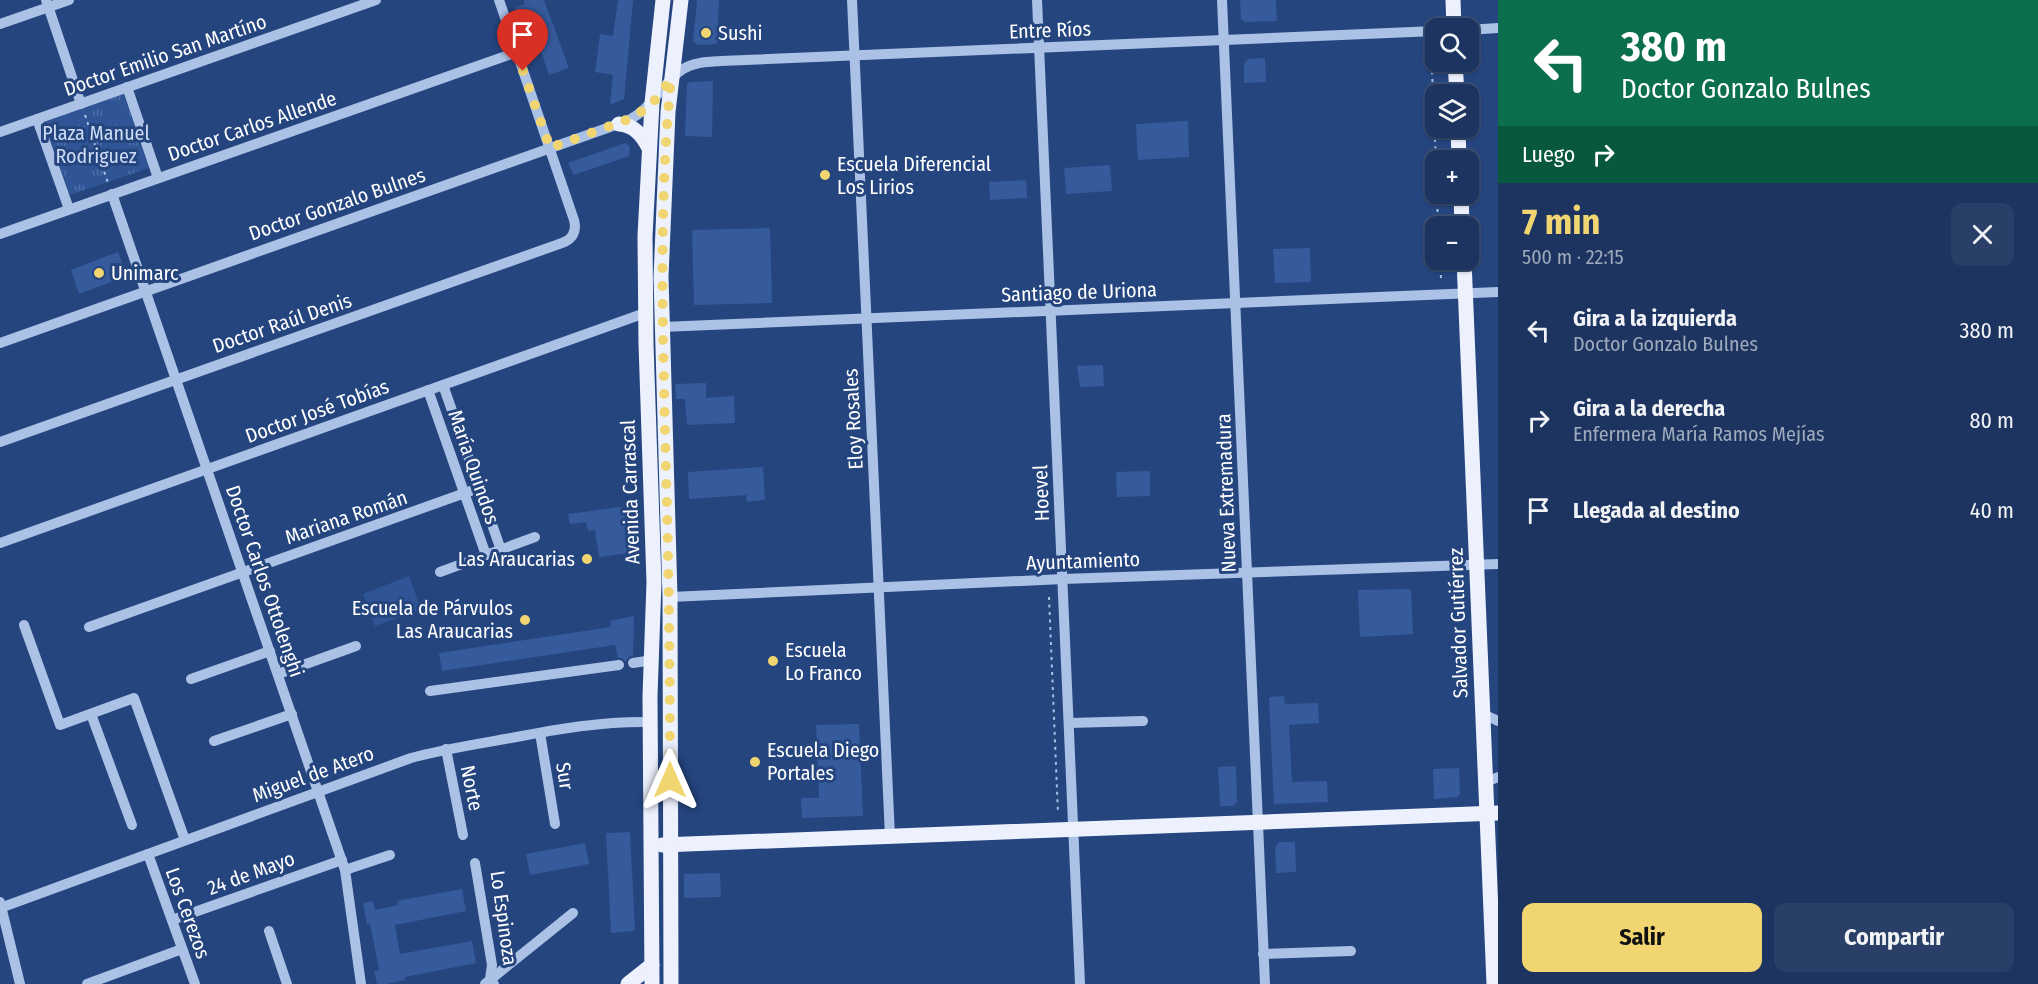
<!DOCTYPE html>
<html lang="es">
<head>
<meta charset="utf-8">
<style>
  body { margin:0; font-family:"Fira Sans Condensed",sans-serif; background:#293f68; color:#f1f3f6; height:100vh; display:flex; flex-direction:column; font-size:22px; white-space:nowrap }
  * { box-sizing:border-box; margin:0 }
  p { font-size:20px; color:#a0aabd }
  .icon { flex:none; width:33px; height:33px; fill:none; stroke:currentColor; stroke-width:2; stroke-linecap:round; stroke-linejoin:round }
  .map { position:relative; flex:1; overflow:hidden }
  .sheet { display:flex; flex-direction:column; background:#1c345f; width:540px }
  .sheet>* { flex:none }
  .hud { background:#0b6e4f; color:#fff; overflow:hidden }
  .fabs { position:absolute; left:1425px; top:18px; display:grid; gap:12px }
  .fabs a { display:grid; place-items:center; width:54px; height:54px; border-radius:12px; background:#1c345f; box-shadow:0 2px 4px #0004,0 0 0 2px #3a4f74; font-size:30px }
  .pin { position:absolute; display:grid; place-items:center; width:51px; height:51px; color:#fff; margin:-62px -26px; border-radius:50% 50% 50% 0; rotate:-45deg; box-shadow:0 0 6px #0007 }
  .pin .icon { rotate:45deg }
  .me { position:absolute; width:66px; margin:-33px; rotate:0deg; stroke-linejoin:round; filter:drop-shadow(0 0 4px #0008) }
  .turn { display:flex; align-items:center; gap:21px; height:126px; padding:0 24px; font-size:27px }
  .turn .icon { width:78px; height:78px; stroke-width:2.5 }
  .turn b { display:block; font-size:42px; line-height:51px }
  .then { display:flex; align-items:center; height:57px; padding:0 24px; background:#0003; gap:12px; font-size:22px }
  .round { display:grid; place-items:center; flex:none; width:63px; height:63px; border-radius:12px; background:#293f68 }
  .head { display:flex; align-items:center; justify-content:space-between; height:102px; padding:0 24px }
  h1 { font-size:36px; font-weight:700; line-height:45px; color:#f0d570 }
  .primary-button { display:flex; gap:12px; margin-top:auto; padding:12px 24px }
  .primary-button a { flex:1; height:69px; border-radius:12px; background:#f0d570; color:#111; font-size:24px; font-weight:700; line-height:69px; text-align:center }
  .primary-button a+a { background:#293f68; color:#f1f3f6 }
  ul { padding:0; list-style:none }
  li { display:flex; align-items:center; gap:18px; height:90px; padding:0 24px }
  li div { flex:1 }
  li b { display:block; font-size:22px }
  li em { font-style:normal }
  main { display:flex; flex:1; min-height:0 }
  .map>svg:first-child { display:block }
  .green { fill:#2f5597 }
  .park { fill:url(#park-tufts) }
  .building { fill:#355b9c }
  .lines { fill:none; stroke-linecap:round; stroke-linejoin:round }
  .path { stroke:#abc1e6; stroke-width:2; stroke-dasharray:3 4.5; stroke-linecap:butt }
  .minor { stroke:#abc1e6; stroke-width:10 }
  .major { stroke:#ecf1fd; stroke-width:15 }
  .route { stroke:#f0d570; stroke-width:10; stroke-dasharray:0 18 }
  .poi-dot { fill:#f0d570; stroke:#25457f; stroke-width:2 }
  .labels { text-anchor:middle; dominant-baseline:central; stroke-width:6; stroke-linejoin:round; paint-order:stroke }
  .street-label { font-size:20px; fill:#fff; stroke:#25457f }
  .poi-label { font-size:20px; fill:#fff; stroke:#25457f; text-anchor:start }
  .park-label { font-size:20px; fill:#ceddf5; stroke:#25457f }
</style>
</head>
<body>
<main>
<div class="map">
<svg width="1498" height="984" viewBox="0 0 1498 984">
  <defs>
    <pattern id="park-tufts" width="24" height="20" patternUnits="userSpaceOnUse" patternTransform="scale(1.5)"><rect width="24" height="20" fill="#2f5597"/><path d="M3 7l-1-3M5 7V3M7 7l1-3M15 17l-1-3M17 17v-4M19 17l1-3" fill="none" stroke="#4e6ea7"/></pattern>
  </defs>
  <rect width="100%" height="100%" fill="#25457f"/>
  <path class="green" d="M 409,576 L 421,609 L 375,626 L 363,594 Z"/>
  <path class="park" d="M 123,93 L 149,168 L 70,195 L 44,121 Z"/>
  <g class="building">
    <path d="M 524,0 L 544,0 L 569,68 L 549,75 L 530,20 L 520,23 L 515,7 L 525,4 Z"/>
    <path d="M 618,0 L 633,0 L 624,99 L 610,105 L 613,75 L 595,72 L 600,34 L 613,36 Z"/>
    <path d="M 697,0 L 719,0 L 717,44 L 698,45 L 693,41 Z"/>
    <path d="M 1240,0 L 1276,0 L 1277,21 L 1245,22 L 1241,19 Z"/>
    <path d="M 1265,58 L 1266,82 L 1244,83 L 1244,64 L 1248,59 Z"/>
    <path d="M 713,81 L 712,137 L 685,136 L 687,84 L 690,82 Z"/>
    <path d="M 1188,121 L 1189,157 L 1138,160 L 1136,124 Z"/>
    <path d="M 625,143 L 630,146 L 629,156 L 574,175 L 568,163 Z"/>
    <path d="M 1110,165 L 1112,191 L 1066,194 L 1064,168 Z"/>
    <path d="M 1026,180 L 1027,198 L 990,200 L 989,182 Z"/>
    <path d="M 770,228 L 772,303 L 694,305 L 692,230 Z"/>
    <path d="M 1310,248 L 1311,282 L 1275,283 L 1273,249 Z"/>
    <path d="M 118,252 L 127,276 L 79,294 L 71,270 Z"/>
    <path d="M 1103,365 L 1104,386 L 1080,387 L 1077,366 Z"/>
    <path d="M 706,383 L 706,398 L 734,396 L 735,423 L 687,425 L 685,399 L 676,399 L 675,384 Z"/>
    <path d="M 763,467 L 765,500 L 747,502 L 746,495 L 689,499 L 688,472 Z"/>
    <path d="M 1150,471 L 1150,496 L 1117,497 L 1116,472 Z"/>
    <path d="M 621,507 L 622,514 L 630,513 L 636,552 L 599,557 L 595,530 L 588,531 L 586,522 L 570,524 L 568,514 Z"/>
    <path d="M 1411,589 L 1413,634 L 1360,637 L 1358,590 Z"/>
    <path d="M 634,616 L 633,655 L 628,658 L 626,662 L 622,658 L 618,658 L 615,645 L 442,671 L 439,653 L 611,627 L 610,621 Z"/>
    <path d="M 1284,696 L 1285,704 L 1318,703 L 1319,723 L 1289,725 L 1292,782 L 1327,781 L 1328,802 L 1274,804 L 1269,697 Z"/>
    <path d="M 859,724 L 863,816 L 802,818 L 801,798 L 819,798 L 816,725 Z"/>
    <path d="M 1236,766 L 1237,802 L 1233,806 L 1220,806 L 1218,767 Z"/>
    <path d="M 1459,768 L 1460,794 L 1457,797 L 1434,799 L 1433,769 Z"/>
    <path d="M 630,832 L 635,931 L 611,933 L 606,833 Z"/>
    <path d="M 1279,842 L 1295,842 L 1296,872 L 1276,873 L 1275,848 Z"/>
    <path d="M 585,843 L 589,864 L 530,875 L 526,854 Z"/>
    <path d="M 720,873 L 721,897 L 684,898 L 684,874 Z"/>
    <path d="M 462,889 L 466,911 L 395,925 L 400,954 L 472,941 L 476,963 L 405,977 L 405,980 L 387,984 L 377,984 L 374,971 L 379,970 L 370,923 L 367,924 L 363,903 L 373,901 L 375,910 L 398,905 L 397,901 Z"/>
  </g>
  <g class="lines">
    <g class="path">
      <path d="M 1431,49 L 1436,161"/>
      <path d="M 85,115 L 108,183"/>
      <path d="M 1437,194 L 1438,226"/>
      <path d="M 1440,260 L 1441,278"/>
      <path d="M 1049,597 L 1058,814"/>
    </g>
    <g class="minor">
      <path d="M 46,0 L 81,104"/>
      <path d="M 852,0 L 890,837"/>
      <path d="M 1037,0 L 1080,984"/>
      <path d="M 1222,0 L 1265,984"/>
      <path d="M 0,24 L 69,0"/>
      <path d="M 1468,30 L 1498,28"/>
      <path d="M 127,87 L 158,178"/>
      <path d="M 37,119 L 69,209"/>
      <path d="M 0,132 L 376,0"/>
      <path d="M 112,194 L 345,870 L 361,984"/>
      <path d="M 0,234 L 517,52"/>
      <path d="M 662,327 L 1498,292"/>
      <path d="M 0,343 L 627,121 C 654,108 661,83 683,69 C 695,62 708,62 721,61 L 1436,31"/>
      <path d="M 443,385 L 501,550"/>
      <path d="M 428,390 L 486,555"/>
      <path d="M 0,442 L 562,243 C 573,239 577,231 574,220 L 499,0"/>
      <path d="M 0,543 L 645,313"/>
      <path d="M 440,572 L 535,537"/>
      <path d="M 670,597 L 1063,579 L 1498,564"/>
      <path d="M 24,625 L 60,725 L 134,698 L 185,840"/>
      <path d="M 89,627 L 479,488"/>
      <path d="M 633,663 L 653,660"/>
      <path d="M 278,674 L 356,646"/>
      <path d="M 191,679 L 270,651"/>
      <path d="M 430,691 L 619,665"/>
      <path d="M 91,714 L 132,825"/>
      <path d="M 1483,714 L 1498,721"/>
      <path d="M 1069,723 L 1143,721"/>
      <path d="M 540,733 L 555,824"/>
      <path d="M 214,741 L 292,714"/>
      <path d="M 446,749 L 463,835"/>
      <path d="M 1486,782 L 1498,777"/>
      <path d="M 148,854 L 195,984"/>
      <path d="M 475,863 L 492,965 L 490,979 L 494,984"/>
      <path d="M 345,870 L 390,855"/>
      <path d="M 0,902 L 20,984"/>
      <path d="M 0,908 L 411,758 C 444,749 478,744 511,738 C 558,729 603,721 650,722"/>
      <path d="M 172,920 L 342,860"/>
      <path d="M 269,931 L 287,984"/>
      <path d="M 1263,954 L 1351,951"/>
      <path d="M 87,984 L 182,949"/>
      <path d="M 485,984 L 573,913"/>
    </g>
    <g class="major">
      <path d="M 1453,0 L 1454,28"/>
      <path d="M 1455,62 L 1457,94"/>
      <path d="M 619,124 C 634,125 642,135 649,148"/>
      <path d="M 1458,128 L 1459,160"/>
      <path d="M 1461,194 L 1462,226"/>
      <path d="M 1464,260 L 1494,984"/>
      <path d="M 662,845 L 1498,813"/>
      <path d="M 628,984 L 652,965"/>
      <path d="M 652,984 L 650,696 L 654,582 L 646,344 L 645,236 L 652,103 L 663,0"/>
      <path d="M 671,984 L 670,597 L 661,277 L 668,112 L 681,0"/>
    </g>
  </g>
  <g class="lines">
    <path class="route" d="M 523,71 L 550,148 L 632,118 L 652,104 L 671,79 C 658,210 663,341 666,472 C 669,575 670,678 670,780"/>
  </g>
  <g class="poi-dot">
    <circle cx="706" cy="33" r="6"/>
    <circle cx="825" cy="175" r="6"/>
    <circle cx="99" cy="273" r="6"/>
    <circle cx="587" cy="559" r="6"/>
    <circle cx="525" cy="620" r="6"/>
    <circle cx="773" cy="661" r="6"/>
    <circle cx="755" cy="762" r="6"/>
  </g>
  <g class="labels">
    <g class="street-label">
      <text transform="translate(1050 30) rotate(-2)">Entre Ríos</text>
      <text transform="translate(165 55) rotate(-19)">Doctor Emilio San Martíno</text>
      <text transform="translate(252 126) rotate(-19)">Doctor Carlos Allende</text>
      <text transform="translate(337 204) rotate(-19)">Doctor Gonzalo Bulnes</text>
      <text transform="translate(1079 292) rotate(-2)">Santiago de Uriona</text>
      <text transform="translate(282 323) rotate(-19)">Doctor Raúl Denis</text>
      <text transform="translate(317 411) rotate(-20)">Doctor José Tobías</text>
      <text transform="translate(853 419) rotate(-93)">Eloy Rosales</text>
      <text transform="translate(474 467) rotate(71)">María Quindos</text>
      <text transform="translate(630 492) rotate(-92)">Avenida Carrascal</text>
      <text transform="translate(1041 493) rotate(-92)">Hoevel</text>
      <text transform="translate(1226 493) rotate(-92)">Nueva Extremadura</text>
      <text transform="translate(346 517) rotate(-19)">Mariana Román</text>
      <text transform="translate(1083 561) rotate(-2)">Ayuntamiento</text>
      <text transform="translate(265 581) rotate(71)">Doctor Carlos Ottolenghi</text>
      <text transform="translate(1458 623) rotate(-92)">Salvador Gutiérrez</text>
      <text transform="translate(313 774) rotate(-20)">Miguel de Atero</text>
      <text transform="translate(565 776) rotate(81)">Sur</text>
      <text transform="translate(472 788) rotate(78)">Norte</text>
      <text transform="translate(251 873) rotate(-20)">24 de Mayo</text>
      <text transform="translate(188 913) rotate(70)">Los Cerezos</text>
      <text transform="translate(504 918) rotate(82)">Lo Espinoza</text>
    </g>
    <g class="poi-label">
      <text x="718" y="33">Sushi</text>
      <text x="837" y="164">Escuela Diferencial<tspan x="837" dy="23">Los Lirios</tspan></text>
      <text x="111" y="273">Unimarc</text>
      <text x="575" y="559" text-anchor="end">Las Araucarias</text>
      <text x="513" y="608" text-anchor="end">Escuela de Párvulos<tspan x="513" dy="23">Las Araucarias</tspan></text>
      <text x="785" y="650">Escuela<tspan x="785" dy="23">Lo Franco</tspan></text>
      <text x="767" y="750">Escuela Diego<tspan x="767" dy="23">Portales</tspan></text>
    </g>
    <g class="park-label">
      <text x="96" y="133">Plaza Manuel<tspan x="96" dy="23">Rodriguez</tspan></text>
    </g>
  </g>
</svg>
<div class="fabs">
<a><svg class="icon" aria-label="search" viewBox="0 0 24 24"><circle cx="10" cy="10" r="6"/><path d="M15 15l6 6"/></svg></a>
<a><svg class="icon" aria-label="layers" viewBox="0 0 24 24"><path d="M12 4l9 5-9 5-9-5zM3 14l9 5 9-5"/></svg></a>
<a>+</a>
<a>−</a>
</div>
<div class="pin" style="left:523px;top:71px;background:#d93025"><svg class="icon" aria-label="arrive" viewBox="0 0 24 24"><path d="M6 21V4h12l-3 4 3 4H6"/></svg></div>
<svg class="me" style="left:670px;top:780px" viewBox="-20 -20 40 40"><path d="M0-17L14 15 0 8-14 15z" fill="#f0d570" stroke="#fff" stroke-width="4"/></svg>
</div>
<section class="sheet">
<div class="hud">
<div class="turn"><svg class="icon" aria-label="left" viewBox="0 0 24 24"><path d="M17 20v-9H6M10 6l-5 5 5 5"/></svg><div><b>380 m</b>Doctor Gonzalo Bulnes</div></div>
<div class="then">Luego<svg class="icon" aria-label="right" viewBox="0 0 24 24"><path d="M7 20v-9h11M14 6l5 5-5 5"/></svg></div>
</div>
<div class="head"><div><h1>7 min</h1><p>500 m · 22:15</p></div><a class="round"><svg class="icon" aria-label="close" viewBox="0 0 24 24"><path d="M6 6l12 12M18 6L6 18"/></svg></a></div>
<ul>
<li><svg class="icon" aria-label="left" viewBox="0 0 24 24"><path d="M17 20v-9H6M10 6l-5 5 5 5"/></svg><div><b>Gira a la izquierda</b><p>Doctor Gonzalo Bulnes</p></div><em>380 m</em></li>
<li><svg class="icon" aria-label="right" viewBox="0 0 24 24"><path d="M7 20v-9h11M14 6l5 5-5 5"/></svg><div><b>Gira a la derecha</b><p>Enfermera María Ramos Mejías</p></div><em>80 m</em></li>
<li><svg class="icon" aria-label="arrive" viewBox="0 0 24 24"><path d="M6 21V4h12l-3 4 3 4H6"/></svg><div><b>Llegada al destino</b></div><em>40 m</em></li>
</ul>
<div class="primary-button"><a>Salir</a><a>Compartir</a></div>
</section>
</main>
</body>
</html>
